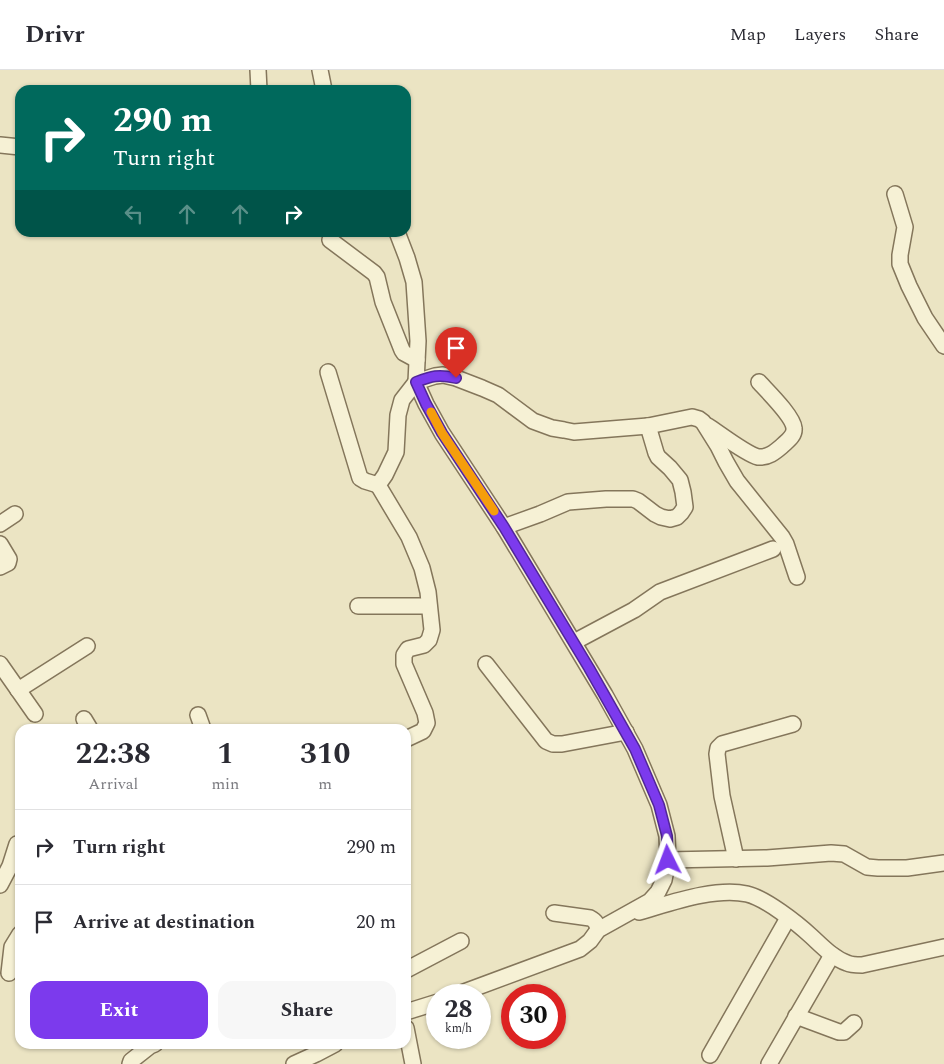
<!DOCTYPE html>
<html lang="en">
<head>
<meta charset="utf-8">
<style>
  body { margin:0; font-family:Spectral,serif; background:#f7f7f7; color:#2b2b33; height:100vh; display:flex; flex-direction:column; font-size:19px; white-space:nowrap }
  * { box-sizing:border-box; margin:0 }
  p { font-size:16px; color:#7c7c81 }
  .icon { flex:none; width:28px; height:28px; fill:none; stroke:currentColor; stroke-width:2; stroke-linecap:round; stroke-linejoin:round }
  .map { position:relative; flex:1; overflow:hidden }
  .details { position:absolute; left:15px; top:654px; width:396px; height:325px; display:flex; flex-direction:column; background:#fff; border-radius:15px; box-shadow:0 1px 4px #0004 }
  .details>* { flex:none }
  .banner { position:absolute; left:15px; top:15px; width:396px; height:152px; border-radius:15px; box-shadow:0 1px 4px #0004; background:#00695c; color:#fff; overflow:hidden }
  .speed { position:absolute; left:426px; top:914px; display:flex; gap:10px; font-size:25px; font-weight:700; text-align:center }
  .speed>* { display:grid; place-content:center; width:65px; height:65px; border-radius:50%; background:#fff; box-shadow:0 1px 4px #0004; line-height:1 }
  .speed small { font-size:12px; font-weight:400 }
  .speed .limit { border:8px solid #d22; background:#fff; color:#111 }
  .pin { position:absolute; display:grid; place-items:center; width:42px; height:42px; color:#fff; margin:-51px -21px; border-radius:50% 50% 50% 0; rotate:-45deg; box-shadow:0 0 5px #0007 }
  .pin .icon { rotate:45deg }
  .me { position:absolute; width:55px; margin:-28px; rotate:357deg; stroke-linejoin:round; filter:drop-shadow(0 0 4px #0008) }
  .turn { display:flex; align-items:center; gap:18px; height:105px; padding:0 15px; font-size:22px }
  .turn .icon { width:65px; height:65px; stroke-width:2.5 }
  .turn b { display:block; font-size:35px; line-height:42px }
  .lanes { display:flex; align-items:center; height:48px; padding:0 15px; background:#0003; justify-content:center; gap:25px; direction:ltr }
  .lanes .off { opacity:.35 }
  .eta { display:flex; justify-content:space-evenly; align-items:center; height:85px; text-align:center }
  .eta b { font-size:30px; font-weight:700; line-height:35px }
  .cta { display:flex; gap:10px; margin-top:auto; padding:10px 15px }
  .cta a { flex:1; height:58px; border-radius:15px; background:#7c3aed; color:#fff; font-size:20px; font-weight:700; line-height:58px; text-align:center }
  .cta a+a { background:#f7f7f7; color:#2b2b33 }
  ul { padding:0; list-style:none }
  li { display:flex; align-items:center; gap:15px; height:75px; padding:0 15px; border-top:1px solid #e1e1e2 }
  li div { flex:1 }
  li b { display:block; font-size:19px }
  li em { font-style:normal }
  header { display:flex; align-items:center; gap:30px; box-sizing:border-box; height:70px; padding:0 25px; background:#fff; border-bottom:1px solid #e1e1e2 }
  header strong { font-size:24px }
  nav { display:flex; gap:28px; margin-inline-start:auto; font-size:18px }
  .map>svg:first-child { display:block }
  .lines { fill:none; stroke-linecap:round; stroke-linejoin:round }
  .minor-casing { stroke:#84765b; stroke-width:18 }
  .minor { stroke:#f6f1d5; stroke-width:15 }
  .route-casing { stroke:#51269a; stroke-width:12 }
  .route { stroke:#7c3aed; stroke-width:9 }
  .slow { stroke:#f59e0b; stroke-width:9 }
</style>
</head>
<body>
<header>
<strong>Drivr</strong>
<nav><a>Map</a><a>Layers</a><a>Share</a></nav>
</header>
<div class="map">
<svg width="944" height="994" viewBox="0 0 944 994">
  <rect width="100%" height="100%" fill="#ebe4c3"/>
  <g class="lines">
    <defs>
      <g id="minor">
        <path d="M 258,0 L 259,20"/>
        <path d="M 320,0 L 324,20"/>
        <path d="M 0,75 L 20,77"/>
        <path d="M 895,124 L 905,157 L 900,185 L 900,194 L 909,216 L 925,248 L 944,276"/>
        <path d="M 397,162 L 407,188 L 414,212 L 418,271 L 416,312 L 426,334 L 442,363 L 504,457 L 605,625 L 635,679 L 659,735 L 667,766 L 668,790 L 664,810 L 658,822 L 650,831 L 598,860 L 590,871 L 580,879 L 456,925"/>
        <path d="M 330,170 L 374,203 L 377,207 L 383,232 L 402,280 L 404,283 L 417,290"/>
        <path d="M 328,302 L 360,408 L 365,411 L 378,415"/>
        <path d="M 708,356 C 719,363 746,384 758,387 C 768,388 775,382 782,376 C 787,371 795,366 794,358 C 793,346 767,321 759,312"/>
        <path d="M 0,454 L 15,444"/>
        <path d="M 504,457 L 540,444 L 568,432 L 606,429 L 633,429 L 638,431 L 655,444 L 661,447 L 670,449 L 677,447 L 681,443 L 685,437 L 683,422 L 680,410 L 670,398 L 658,387 L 656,383 L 648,356"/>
        <path d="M 0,474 L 9,489 L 8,493 L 0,497"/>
        <path d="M 358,536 L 429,536"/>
        <path d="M 574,572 L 634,540 L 660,522 L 773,479"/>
        <path d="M 0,594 L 35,644"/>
        <path d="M 486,594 L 546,671 L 553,674 L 562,674 L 626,662"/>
        <path d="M 18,620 L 87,576"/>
        <path d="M 198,645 L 203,659"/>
        <path d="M 84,649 L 90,659"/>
        <path d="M 406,669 L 423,661 L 427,653 L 425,643 L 404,594 L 404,585 L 408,579 L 424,575 L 429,570 L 432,560 L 428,522 L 422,498 L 409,467 L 378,415 L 385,405 L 396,382 L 398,345 L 402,330 L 416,312 L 435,306 L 443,305 L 456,308 L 482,318 L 498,325 L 533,351 L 552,358 L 564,360 L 574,362 L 648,356 L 692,347 L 699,349 L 703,352 L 718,376 L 726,392 L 737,411 L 782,467 L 786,474 L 797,507"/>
        <path d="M 736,789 L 722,726 L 717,684 L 718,678 L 722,674 L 793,654"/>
        <path d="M 668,790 L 767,788 L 831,783 L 844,784 L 867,797 L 878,798 L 907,798 L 944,793"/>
        <path d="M 0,815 L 10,796 L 17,774"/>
        <path d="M 639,842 C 671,833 715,817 747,824 C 765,828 797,853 811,866 C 822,876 833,888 847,893 C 851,895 857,895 862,895 L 944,877"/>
        <path d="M 554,843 L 590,848 C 596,851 597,854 598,860"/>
        <path d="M 406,900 L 461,871"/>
        <path d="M 9,903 L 12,877 L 20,864"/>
        <path d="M 406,942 L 438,932"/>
        <path d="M 796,946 L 839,962 L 844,962 L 854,953"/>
        <path d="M 406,958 L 413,994"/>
        <path d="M 710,985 L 788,848"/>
        <path d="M 130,994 L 131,991 L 150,976 L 155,974"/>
        <path d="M 294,994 L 316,984 L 335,974"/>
        <path d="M 769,994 L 832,885"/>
      </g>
    </defs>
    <use href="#minor" class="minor-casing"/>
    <use href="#minor" class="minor"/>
  </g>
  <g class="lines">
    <defs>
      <path id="route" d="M 456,308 C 438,304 432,306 416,312 L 426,334 L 442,363 L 504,457 L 589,598 L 635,679 L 659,735 L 667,766 L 668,790"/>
    </defs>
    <use href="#route" class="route-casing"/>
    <use href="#route" class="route"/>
    <path class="slow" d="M 431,342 L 442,363 L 494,441"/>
  </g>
</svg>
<div class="speed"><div>28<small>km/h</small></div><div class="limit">30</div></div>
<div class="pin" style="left:456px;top:308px;background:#d93025"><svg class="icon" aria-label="arrive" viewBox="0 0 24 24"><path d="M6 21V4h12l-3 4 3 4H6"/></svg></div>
<svg class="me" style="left:668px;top:790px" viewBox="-20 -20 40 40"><path d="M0-17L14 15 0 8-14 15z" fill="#7c3aed" stroke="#fff" stroke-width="4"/></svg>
<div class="banner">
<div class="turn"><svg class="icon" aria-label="right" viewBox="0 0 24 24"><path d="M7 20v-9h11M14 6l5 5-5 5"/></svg><div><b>290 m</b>Turn right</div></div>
<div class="lanes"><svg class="icon off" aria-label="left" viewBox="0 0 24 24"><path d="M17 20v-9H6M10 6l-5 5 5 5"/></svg><svg class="icon off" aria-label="ahead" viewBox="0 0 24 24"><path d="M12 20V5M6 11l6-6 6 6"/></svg><svg class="icon off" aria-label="ahead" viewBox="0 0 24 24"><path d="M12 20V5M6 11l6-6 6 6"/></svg><svg class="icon" aria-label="right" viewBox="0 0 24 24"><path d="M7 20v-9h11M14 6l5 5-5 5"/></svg></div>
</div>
<section class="details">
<div class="eta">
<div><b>22:38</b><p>Arrival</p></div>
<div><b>1</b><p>min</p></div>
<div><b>310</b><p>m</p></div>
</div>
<ul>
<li><svg class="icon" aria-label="right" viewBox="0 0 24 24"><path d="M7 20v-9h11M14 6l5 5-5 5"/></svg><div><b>Turn right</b></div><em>290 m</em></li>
<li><svg class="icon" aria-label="arrive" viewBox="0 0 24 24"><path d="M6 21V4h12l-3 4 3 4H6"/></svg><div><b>Arrive at destination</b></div><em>20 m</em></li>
</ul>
<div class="cta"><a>Exit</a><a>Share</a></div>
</section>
</div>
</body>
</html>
